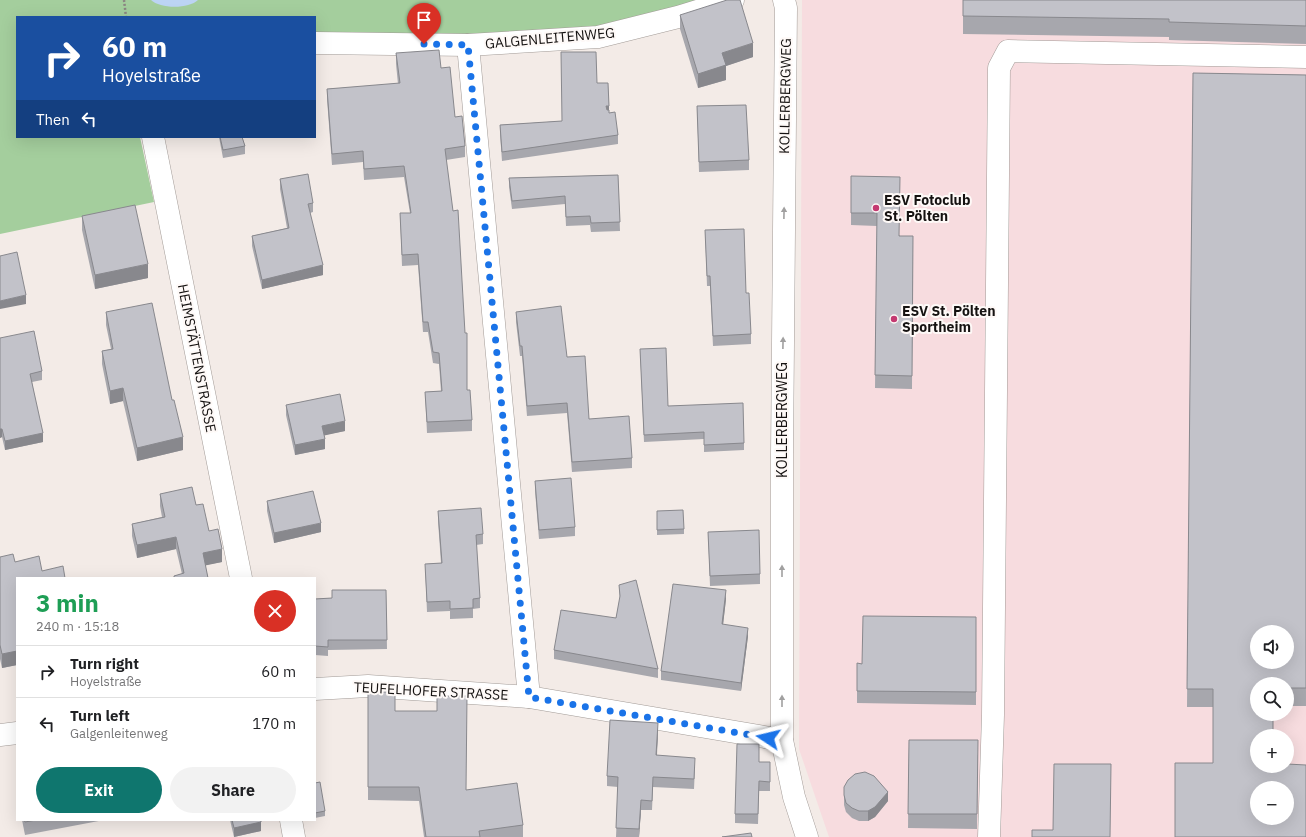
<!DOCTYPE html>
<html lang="en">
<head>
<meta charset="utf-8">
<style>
  body { margin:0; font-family:"IBM Plex Sans",sans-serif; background:#f2f2f2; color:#202124; height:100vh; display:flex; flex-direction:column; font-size:15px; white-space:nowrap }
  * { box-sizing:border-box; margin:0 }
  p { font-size:13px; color:#757577 }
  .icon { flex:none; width:22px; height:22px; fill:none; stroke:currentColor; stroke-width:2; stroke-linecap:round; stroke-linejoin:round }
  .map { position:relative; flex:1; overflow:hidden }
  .sheet { position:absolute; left:16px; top:577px; width:300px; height:244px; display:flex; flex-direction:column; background:#fff; border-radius:0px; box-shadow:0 4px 16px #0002 }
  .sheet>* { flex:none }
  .hud { position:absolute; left:16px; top:16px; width:300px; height:122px; border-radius:0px; box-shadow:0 4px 16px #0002; background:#1a4fa0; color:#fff; overflow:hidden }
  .tools { position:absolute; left:1250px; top:625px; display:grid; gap:8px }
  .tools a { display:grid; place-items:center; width:44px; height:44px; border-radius:50%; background:#fff; box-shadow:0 4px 16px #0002; font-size:20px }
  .pin { position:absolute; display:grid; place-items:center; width:34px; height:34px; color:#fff; margin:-41px -17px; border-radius:50% 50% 50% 0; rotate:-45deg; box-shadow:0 0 4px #0007 }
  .pin .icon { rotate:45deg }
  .me { position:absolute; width:44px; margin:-22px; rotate:280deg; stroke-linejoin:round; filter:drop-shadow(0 0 3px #0008) }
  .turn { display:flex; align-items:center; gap:14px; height:84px; padding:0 20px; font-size:18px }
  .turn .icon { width:52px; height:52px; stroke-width:2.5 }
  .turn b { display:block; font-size:28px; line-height:34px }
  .then { display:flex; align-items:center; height:38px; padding:0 20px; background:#0003; gap:8px; font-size:15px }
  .round { display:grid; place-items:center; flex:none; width:42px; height:42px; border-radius:21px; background:#f2f2f2 }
  .summary { display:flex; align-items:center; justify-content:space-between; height:68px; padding:0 20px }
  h1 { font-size:24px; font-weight:800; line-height:30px; color:#1e9e55 }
  .cta { display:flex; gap:8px; margin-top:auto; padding:8px 20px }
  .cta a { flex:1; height:46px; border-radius:24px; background:#0f766e; color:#fff; font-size:16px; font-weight:800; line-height:46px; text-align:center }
  .cta a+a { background:#f2f2f2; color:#202124 }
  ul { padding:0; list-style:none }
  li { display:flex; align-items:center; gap:12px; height:52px; padding:0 20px; border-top:1px solid #e0e0e0 }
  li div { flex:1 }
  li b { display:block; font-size:15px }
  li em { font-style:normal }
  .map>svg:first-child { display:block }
  .industrial { fill:#f7dcdf; fill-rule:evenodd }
  .green { fill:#a4ce9d }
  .water { fill:#bcd4f4 }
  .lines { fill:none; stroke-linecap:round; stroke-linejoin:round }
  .minor-casing { stroke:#a29b97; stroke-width:23 }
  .path { stroke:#8b8582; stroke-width:2.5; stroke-dasharray:2 2; stroke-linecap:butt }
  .minor { stroke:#fff; stroke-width:22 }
  .wall { fill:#a7a7ad }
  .shaded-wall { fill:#88888d }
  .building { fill:#c2c2c9; stroke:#88888d; fill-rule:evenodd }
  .oneway { fill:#a1a0a0 }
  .route { stroke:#1a73e8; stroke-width:7; stroke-dasharray:0 12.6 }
  .poi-dot { fill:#c43971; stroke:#fef9f7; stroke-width:1.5 }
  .labels { text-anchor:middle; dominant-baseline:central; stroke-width:4; stroke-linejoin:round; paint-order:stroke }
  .street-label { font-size:14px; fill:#151211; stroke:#fef9f7 }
  .poi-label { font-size:14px; font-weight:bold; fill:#151211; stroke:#fef9f7; text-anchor:start }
</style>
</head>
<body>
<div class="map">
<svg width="1306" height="837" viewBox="0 0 1306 837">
  <rect width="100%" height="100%" fill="#f3ebe7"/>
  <path class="industrial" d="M 802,0 L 1306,0 L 1306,837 L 829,837 L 799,749 ZM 1257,632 L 1287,632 L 1287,662 L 1257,662 ZM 1257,684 L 1287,684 L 1287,714 L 1257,714 ZM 1257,736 L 1287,736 L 1287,766 L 1257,766 ZM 1257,788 L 1287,788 L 1287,818 L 1257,818 Z"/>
  <path class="green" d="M 0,0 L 704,0 L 614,27 L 466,37 L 315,34 L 315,17 L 17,17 L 17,137 L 140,137 L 154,202 L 0,234 Z"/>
  <path class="water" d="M 151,0 L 198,0 C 189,9 160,9 151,0 Z"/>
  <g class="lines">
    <defs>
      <g id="minor">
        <path d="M 784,0 L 786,8 L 782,454 L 782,740 L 794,797 L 807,837"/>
        <path d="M 315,43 L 468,45 L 598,37 L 678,17 L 733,0"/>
        <path d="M 468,45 L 529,697"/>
        <path d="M 153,137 L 241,578"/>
        <path d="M 315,689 L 368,686 L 529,697 L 782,740"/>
        <path d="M 0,735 L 17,733"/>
        <path d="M 291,820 L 294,837"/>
        <path d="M 989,837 L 993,715 L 999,68 L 1008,51 L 1306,57"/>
      </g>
    </defs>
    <use href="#minor" class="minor-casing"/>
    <path class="path" d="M 124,0 L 126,17"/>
    <use href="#minor" class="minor"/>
  </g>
  <g class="wall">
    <path d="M 963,0 L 1306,0 L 1306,44 L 1169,40 L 1169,37 L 963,34 Z"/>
    <path d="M 680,15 L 753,57 L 726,66 L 726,80 L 698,88 L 680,29 Z"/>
    <path d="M 396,53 L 441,68 L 455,117 L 465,146 L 465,157 L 446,160 L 467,390 L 472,420 L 472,431 L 427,433 L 425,392 L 441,391 L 439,364 L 433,363 L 428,332 L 423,332 L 418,265 L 402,266 L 400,213 L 410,213 L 404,177 L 364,180 L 363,162 L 332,165 L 327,99 L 327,89 L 398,84 L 396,64 Z"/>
    <path d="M 1193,73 L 1306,75 L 1306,706 L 1287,706 L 1287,684 L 1257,684 L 1213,763 L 1213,707 L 1187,707 Z"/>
    <path d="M 597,83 L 608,83 L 609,113 L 618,135 L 618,144 L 502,161 L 500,134 L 500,125 L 562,121 Z"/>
    <path d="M 697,106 L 749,160 L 749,170 L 699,172 Z"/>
    <path d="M 219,137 L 242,137 L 245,146 L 245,154 L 223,158 Z"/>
    <path d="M 618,175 L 620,231 L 591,232 L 590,225 L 566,226 L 565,204 L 512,209 L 509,187 L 509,178 Z"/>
    <path d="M 851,176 L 900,236 L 913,236 L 912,389 L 875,388 L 877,226 L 851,225 Z"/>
    <path d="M 280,179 L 313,203 L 313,212 L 310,213 L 323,275 L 262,289 L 252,246 L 252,236 L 287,228 L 280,189 Z"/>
    <path d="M 82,216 L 148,278 L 95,289 L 82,230 Z"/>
    <path d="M 705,230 L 746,293 L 751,334 L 751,344 L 713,346 L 710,286 L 707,286 Z"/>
    <path d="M 106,312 L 172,400 L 183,450 L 137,461 L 123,401 L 110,404 L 102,364 L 102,351 L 111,349 L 106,325 Z"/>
    <path d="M 516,312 L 567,357 L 589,419 L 632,458 L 632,468 L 572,472 L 567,413 L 527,416 L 522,356 L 520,356 L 516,322 Z"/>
    <path d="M 0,338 L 42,371 L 42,380 L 32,382 L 43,442 L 5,450 L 2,437 L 0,438 Z"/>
    <path d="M 640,349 L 668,406 L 744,443 L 744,450 L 704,452 L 704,439 L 644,442 Z"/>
    <path d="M 286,405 L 345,431 L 324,435 L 325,449 L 295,455 L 286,415 Z"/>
    <path d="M 535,481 L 575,527 L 575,536 L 539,539 L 535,491 Z"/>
    <path d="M 160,494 L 196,505 L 209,531 L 222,562 L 205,565 L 208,578 L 174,578 L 174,576 L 182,574 L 176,549 L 137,558 L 132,536 L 132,524 L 162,517 L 160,506 Z"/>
    <path d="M 267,501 L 321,532 L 274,543 L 267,511 Z"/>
    <path d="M 438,511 L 483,534 L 483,544 L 476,545 L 480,598 L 480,608 L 473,609 L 473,618 L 450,619 L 450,611 L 427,612 L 425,564 L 441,563 L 438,521 Z"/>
    <path d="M 657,511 L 684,529 L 684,534 L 657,535 Z"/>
    <path d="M 708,532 L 760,574 L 760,584 L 710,586 Z"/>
    <path d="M 0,557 L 17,578 L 17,665 L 2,668 L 0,659 Z"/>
    <path d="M 619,585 L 658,669 L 658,678 L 554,659 L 554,650 L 616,618 L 620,600 Z"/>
    <path d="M 386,590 L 387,649 L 328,650 L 328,656 L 315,655 L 315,599 L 332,598 Z"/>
    <path d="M 726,599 L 723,625 L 748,636 L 741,691 L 661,680 L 661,671 Z"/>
    <path d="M 976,617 L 976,705 L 857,703 L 857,663 L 862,664 Z"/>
    <path d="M 368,692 L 395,711 L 466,790 L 523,825 L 523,837 L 424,837 L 419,801 L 368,800 Z"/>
    <path d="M 658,733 L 657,755 L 695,767 L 694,789 L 653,787 L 652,810 L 641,810 L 639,837 L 616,837 L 618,787 L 607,786 L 607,776 Z"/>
    <path d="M 909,740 L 978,755 L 977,829 L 908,828 Z"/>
    <path d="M 759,762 L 770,762 L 770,791 L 759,791 L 758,824 L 735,823 L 735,814 Z"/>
    <path d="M 315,783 L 325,811 L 325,816 L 315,818 Z"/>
    <path d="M 844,787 L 888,801 L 875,817 L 868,821 L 859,821 L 852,818 L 846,812 L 844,805 Z"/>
    <path d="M 22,820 L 104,820 L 25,835 Z"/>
    <path d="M 230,820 L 261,820 L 261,831 L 234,837 Z"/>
  </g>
  <g class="shaded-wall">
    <path d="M 753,43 L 753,57 L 726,66 L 726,80 L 698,88 L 698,74 L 722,53 Z"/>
    <path d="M 606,106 L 609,106 L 609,115 L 606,116 Z"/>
    <path d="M 148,264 L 148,278 L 95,289 L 95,275 Z"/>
    <path d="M 323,265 L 323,275 L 262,289 L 262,280 Z"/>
    <path d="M 26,295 L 26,304 L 0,309 L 0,301 Z"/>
    <path d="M 123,388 L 123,401 L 110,404 L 110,391 Z"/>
    <path d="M 345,421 L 345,431 L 322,436 L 322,426 Z"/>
    <path d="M 0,429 L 2,429 L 2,437 L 0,438 Z"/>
    <path d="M 43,433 L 43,442 L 5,450 L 5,441 Z"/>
    <path d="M 183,437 L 183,450 L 137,461 L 137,448 Z"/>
    <path d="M 325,439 L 325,449 L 295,455 L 295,445 Z"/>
    <path d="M 321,523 L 321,532 L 274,543 L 274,533 Z"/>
    <path d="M 176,537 L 176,549 L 137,558 L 137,545 Z"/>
    <path d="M 222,549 L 222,562 L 203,566 L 203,553 Z"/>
    <path d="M 726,590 L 726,599 L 722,633 L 722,624 Z"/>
    <path d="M 748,628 L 748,636 L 741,691 L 741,683 Z"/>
    <path d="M 17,651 L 17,665 L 2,668 L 2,654 Z"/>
    <path d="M 658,723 L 658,733 L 656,765 L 656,755 Z"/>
    <path d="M 888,792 L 888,801 L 875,817 L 868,821 L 868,811 Z"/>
    <path d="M 641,800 L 641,810 L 639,837 L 639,829 Z"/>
    <path d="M 261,822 L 261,831 L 234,837 L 234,828 Z"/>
  </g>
  <g class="building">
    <path d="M 727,0 L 740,0 L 753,43 L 722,53 L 726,65 L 698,74 L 680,15 Z"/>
    <path d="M 963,0 L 1306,0 L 1306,26 L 1169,22 L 1169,19 L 963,16 Z"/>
    <path d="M 439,50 L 441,68 L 450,67 L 455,117 L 462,116 L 465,146 L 445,149 L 453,211 L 458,210 L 465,333 L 467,333 L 467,390 L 470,390 L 472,420 L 427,422 L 425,392 L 442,391 L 439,353 L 433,352 L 428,322 L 423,322 L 418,254 L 402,255 L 400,213 L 411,213 L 404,166 L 364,169 L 363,151 L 332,154 L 327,89 L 400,83 L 396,53 Z"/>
    <path d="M 561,52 L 596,52 L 597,83 L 608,83 L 609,106 L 606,106 L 607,110 L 609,110 L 609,113 L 615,112 L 618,135 L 502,152 L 500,125 L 562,121 Z"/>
    <path d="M 1193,73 L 1306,75 L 1306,688 L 1287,688 L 1287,684 L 1257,684 L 1257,714 L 1273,714 L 1273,736 L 1257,736 L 1257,766 L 1287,766 L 1287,764 L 1306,765 L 1306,837 L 1175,837 L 1175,763 L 1213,763 L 1213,689 L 1187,689 ZM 1257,632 L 1287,632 L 1287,662 L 1257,662 ZM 1257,788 L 1287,788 L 1287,818 L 1257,818 Z"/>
    <path d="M 746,105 L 749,160 L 699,162 L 697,106 Z"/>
    <path d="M 220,137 L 242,137 L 245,146 L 223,150 Z"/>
    <path d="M 308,174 L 313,203 L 308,204 L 323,265 L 262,280 L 252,236 L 289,228 L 280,179 Z"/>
    <path d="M 618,175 L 620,222 L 591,223 L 590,216 L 566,217 L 565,196 L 512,201 L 509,178 Z"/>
    <path d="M 851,176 L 900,177 L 899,236 L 913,236 L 912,376 L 875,375 L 877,213 L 851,213 Z"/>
    <path d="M 135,205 L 148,264 L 95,275 L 82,216 Z"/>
    <path d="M 744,229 L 746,293 L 749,293 L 751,334 L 713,336 L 710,276 L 707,276 L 705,230 Z"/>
    <path d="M 17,252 L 26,295 L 0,301 L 0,256 Z"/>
    <path d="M 152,303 L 172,400 L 174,400 L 183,437 L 137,448 L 123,388 L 110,391 L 102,351 L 113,349 L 106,312 Z"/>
    <path d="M 561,306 L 567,357 L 585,356 L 589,419 L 629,416 L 632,458 L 572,462 L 567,403 L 527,406 L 522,346 L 520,346 L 516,312 Z"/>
    <path d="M 34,331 L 42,371 L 30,374 L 43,433 L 5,441 L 2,429 L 0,429 L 0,338 Z"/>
    <path d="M 666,348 L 668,406 L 743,403 L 744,443 L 704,445 L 704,432 L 644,435 L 640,349 Z"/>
    <path d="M 340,394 L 345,421 L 322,426 L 325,439 L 295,445 L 286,405 Z"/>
    <path d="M 571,478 L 575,527 L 539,530 L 535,481 Z"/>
    <path d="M 192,487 L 196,505 L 203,504 L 209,531 L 218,529 L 222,549 L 203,553 L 208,578 L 174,578 L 174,576 L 184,573 L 176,537 L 137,545 L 132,524 L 165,517 L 160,494 Z"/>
    <path d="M 313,491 L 321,523 L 274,533 L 267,501 Z"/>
    <path d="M 481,508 L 483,534 L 476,535 L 480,598 L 473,599 L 473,608 L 450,609 L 450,601 L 427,602 L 425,564 L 442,563 L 438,511 Z"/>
    <path d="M 683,510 L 684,529 L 657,530 L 657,511 Z"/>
    <path d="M 759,530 L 760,574 L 710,576 L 708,532 Z"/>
    <path d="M 13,554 L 15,562 L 39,556 L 42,571 L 63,566 L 65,578 L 17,578 L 17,651 L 2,654 L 0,645 L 0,557 Z"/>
    <path d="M 636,580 L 658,669 L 554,650 L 561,610 L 616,618 L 620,596 L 619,585 Z"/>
    <path d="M 673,584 L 726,590 L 722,624 L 748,628 L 741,683 L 661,671 Z"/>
    <path d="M 332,590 L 386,590 L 387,640 L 328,640 L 328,647 L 315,646 L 315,599 L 332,598 Z"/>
    <path d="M 863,616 L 976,617 L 976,692 L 857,691 L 857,663 L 862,664 Z"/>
    <path d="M 368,692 L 395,692 L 395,711 L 437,711 L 437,696 L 467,696 L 466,790 L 517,783 L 523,825 L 479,831 L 480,837 L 426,837 L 419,787 L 368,787 Z"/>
    <path d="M 610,720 L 658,723 L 656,755 L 695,758 L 694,779 L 653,777 L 652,801 L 641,800 L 639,829 L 616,828 L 618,777 L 607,776 Z"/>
    <path d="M 909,740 L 978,740 L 977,814 L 908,814 Z"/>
    <path d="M 737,744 L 759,744 L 759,762 L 770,762 L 770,782 L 759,781 L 758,814 L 735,814 Z"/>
    <path d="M 1054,764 L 1111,764 L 1110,837 L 1032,837 L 1032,830 L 1053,830 Z"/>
    <path d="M 865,772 L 874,776 L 888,792 L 875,807 L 868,811 L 859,811 L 852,808 L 846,803 L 844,795 L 844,787 L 848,780 L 855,774 Z"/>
    <path d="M 320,782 L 325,811 L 315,813 L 315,783 Z"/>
    <path d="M 24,820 L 36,820 L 25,822 Z"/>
    <path d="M 232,820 L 261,820 L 261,822 L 234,828 Z"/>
    <path d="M 751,833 L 752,837 L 722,837 Z"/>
  </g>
  <defs><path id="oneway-solid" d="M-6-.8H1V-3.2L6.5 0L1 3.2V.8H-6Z"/></defs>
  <g class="oneway">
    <use href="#oneway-solid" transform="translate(784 213) rotate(-89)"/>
    <use href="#oneway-solid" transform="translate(783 343) rotate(-89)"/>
    <use href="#oneway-solid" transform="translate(782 571) rotate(-90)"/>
    <use href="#oneway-solid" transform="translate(782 701) rotate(-90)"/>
  </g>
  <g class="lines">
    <path class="route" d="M 424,44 L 468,45 L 529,697 L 768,738"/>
  </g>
  <g class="poi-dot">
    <circle cx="876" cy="208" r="4"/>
    <circle cx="894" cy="319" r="4"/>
  </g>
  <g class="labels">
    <g class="street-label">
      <text transform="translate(550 38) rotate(-5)">GALGENLEITENWEG</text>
      <text transform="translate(785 96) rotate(-89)">KOLLERBERGWEG</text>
      <text transform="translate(197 358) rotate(79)">HEIMSTÄTTENSTRASSE</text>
      <text transform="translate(782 420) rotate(-90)">KOLLERBERGWEG</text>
      <text transform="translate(431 691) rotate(3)">TEUFELHOFER STRASSE</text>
    </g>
    <g class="poi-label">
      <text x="884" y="200">ESV Fotoclub<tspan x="884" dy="16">St. Pölten</tspan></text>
      <text x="902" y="311">ESV St. Pölten<tspan x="902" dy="16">Sportheim</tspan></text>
    </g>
  </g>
</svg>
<div class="tools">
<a><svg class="icon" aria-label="sound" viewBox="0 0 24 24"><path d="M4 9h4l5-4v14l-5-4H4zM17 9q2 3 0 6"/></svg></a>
<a><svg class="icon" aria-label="search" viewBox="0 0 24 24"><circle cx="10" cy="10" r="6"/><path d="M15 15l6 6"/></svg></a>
<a>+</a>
<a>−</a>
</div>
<div class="pin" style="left:424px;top:44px;background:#d93025"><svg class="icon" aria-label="arrive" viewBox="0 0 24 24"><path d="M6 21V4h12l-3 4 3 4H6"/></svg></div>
<svg class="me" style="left:768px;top:738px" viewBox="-20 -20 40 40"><path d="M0-17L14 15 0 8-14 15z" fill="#1a73e8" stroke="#fff" stroke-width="4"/></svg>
<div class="hud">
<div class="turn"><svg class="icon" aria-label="right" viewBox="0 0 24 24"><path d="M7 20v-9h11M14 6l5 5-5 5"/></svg><div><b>60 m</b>Hoyelstraße</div></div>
<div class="then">Then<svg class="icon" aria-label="left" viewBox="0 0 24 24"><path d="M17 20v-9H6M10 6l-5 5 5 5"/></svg></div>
</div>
<section class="sheet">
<div class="summary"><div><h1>3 min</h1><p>240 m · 15:18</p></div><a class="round" style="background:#d93025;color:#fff"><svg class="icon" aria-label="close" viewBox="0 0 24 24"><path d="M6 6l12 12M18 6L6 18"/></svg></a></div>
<ul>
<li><svg class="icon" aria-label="right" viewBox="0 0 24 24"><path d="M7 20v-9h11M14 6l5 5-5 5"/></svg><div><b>Turn right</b><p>Hoyelstraße</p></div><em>60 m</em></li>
<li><svg class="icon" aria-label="left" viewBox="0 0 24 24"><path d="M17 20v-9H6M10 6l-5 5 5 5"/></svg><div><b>Turn left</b><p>Galgenleitenweg</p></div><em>170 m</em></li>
</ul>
<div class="cta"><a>Exit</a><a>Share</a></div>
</section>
</div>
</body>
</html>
